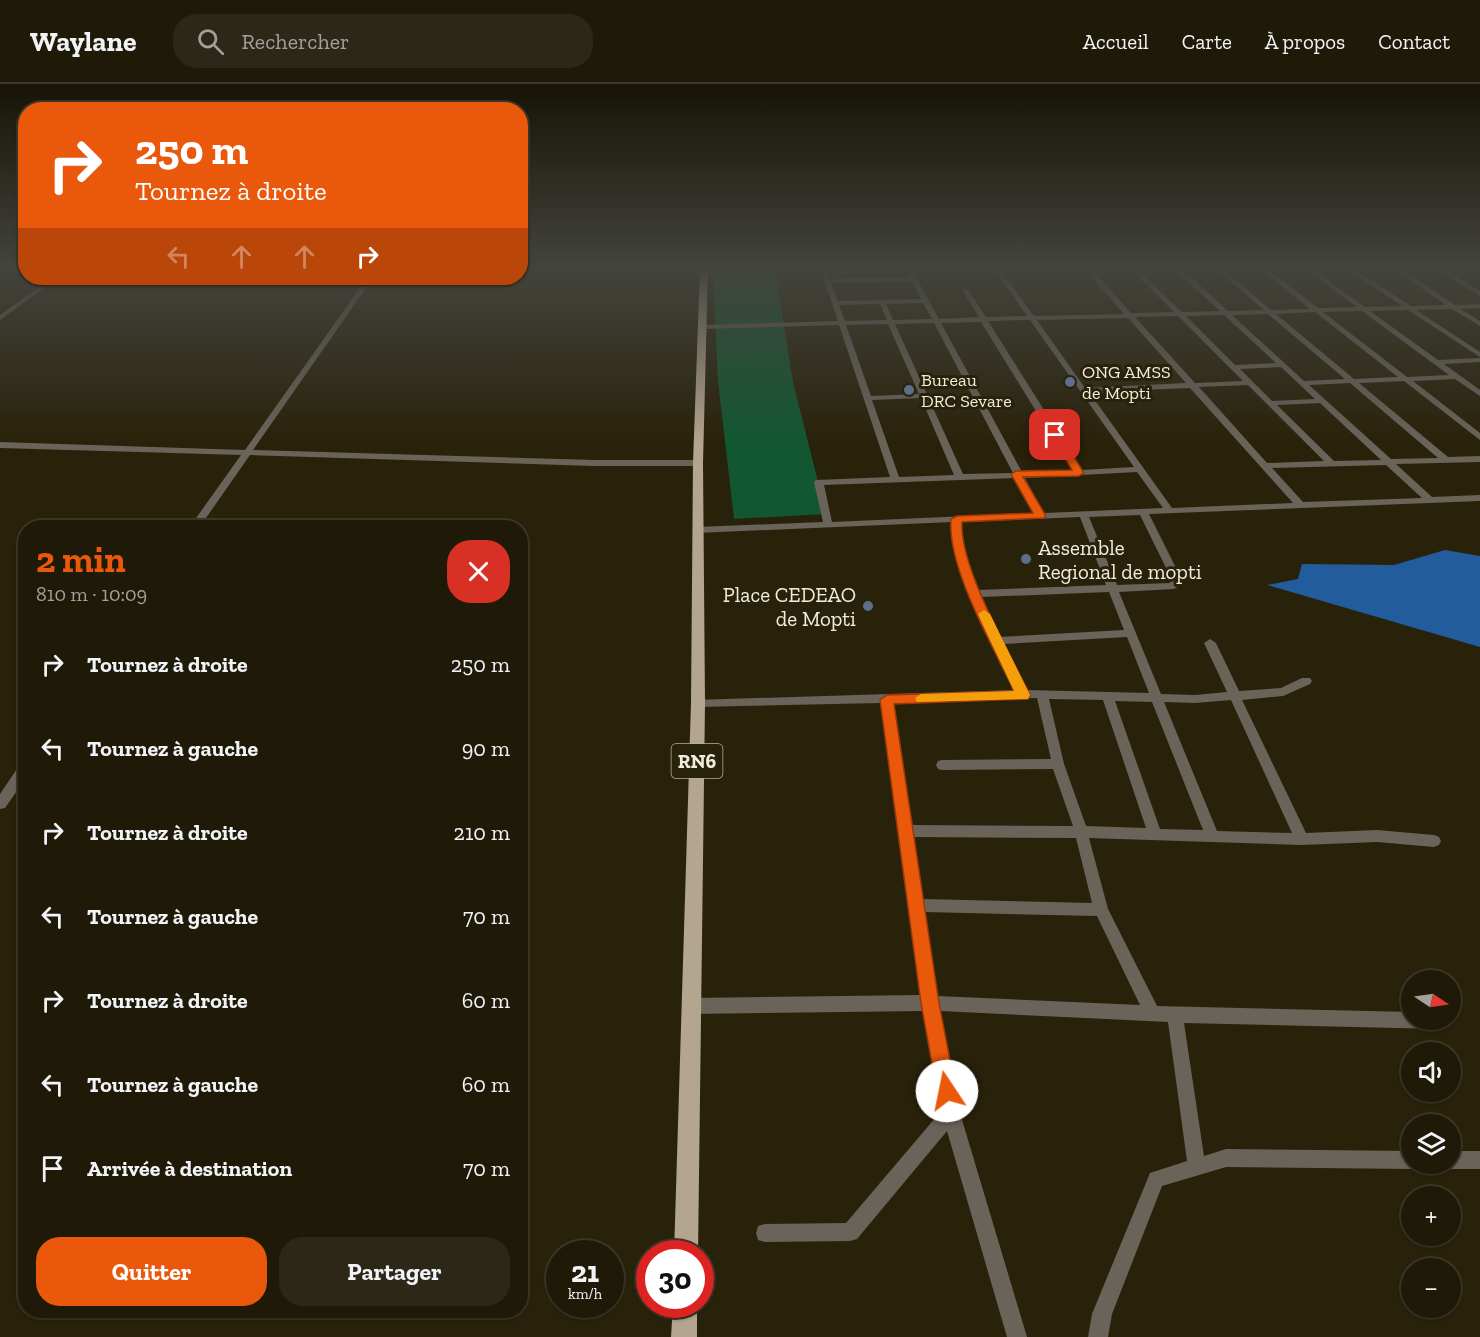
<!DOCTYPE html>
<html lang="fr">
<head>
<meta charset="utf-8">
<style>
  body { margin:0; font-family:"Zilla Slab",serif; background:#2c2716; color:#f1f3f6; height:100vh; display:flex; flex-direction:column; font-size:22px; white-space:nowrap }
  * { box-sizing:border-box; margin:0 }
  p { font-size:20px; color:#a1a19c }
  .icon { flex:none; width:33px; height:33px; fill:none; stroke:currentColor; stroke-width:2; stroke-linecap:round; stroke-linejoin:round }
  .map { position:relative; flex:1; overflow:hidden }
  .drawer { position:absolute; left:18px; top:436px; width:510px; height:798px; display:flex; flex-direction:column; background:#1f1a08; border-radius:24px; box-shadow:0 2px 4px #0004,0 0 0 2px #3c3829 }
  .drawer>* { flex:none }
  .banner { position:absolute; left:18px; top:18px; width:510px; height:183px; border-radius:24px; box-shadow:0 2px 4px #0004,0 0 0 2px #3c3829; background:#ea580c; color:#fff; overflow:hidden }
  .needle { width:39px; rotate:103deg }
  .fabs { position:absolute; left:1401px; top:886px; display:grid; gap:12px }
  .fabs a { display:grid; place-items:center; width:60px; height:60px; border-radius:50%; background:#1f1a08; box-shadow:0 2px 4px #0004,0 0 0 2px #3c3829; font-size:30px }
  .speed { position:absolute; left:546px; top:1156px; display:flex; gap:12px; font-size:30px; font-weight:700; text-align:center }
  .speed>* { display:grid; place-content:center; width:78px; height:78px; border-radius:50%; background:#1f1a08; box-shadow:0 2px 4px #0004,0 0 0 2px #3c3829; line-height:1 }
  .speed small { font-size:15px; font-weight:400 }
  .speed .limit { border:9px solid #d22; background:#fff; color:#111 }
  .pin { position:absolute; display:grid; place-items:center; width:51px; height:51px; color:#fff; margin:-26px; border-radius:12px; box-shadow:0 3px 9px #0006 }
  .me { position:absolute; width:66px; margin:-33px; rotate:349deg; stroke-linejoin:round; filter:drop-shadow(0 0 4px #0008) }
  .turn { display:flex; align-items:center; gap:21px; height:126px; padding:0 18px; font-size:27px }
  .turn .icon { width:78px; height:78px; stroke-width:2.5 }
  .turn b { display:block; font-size:42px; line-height:51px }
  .lanes { display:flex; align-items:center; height:57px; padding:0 18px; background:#0003; justify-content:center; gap:30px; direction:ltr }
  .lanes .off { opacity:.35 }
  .round { display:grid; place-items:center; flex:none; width:63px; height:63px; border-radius:24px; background:#2c2716 }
  .headline { display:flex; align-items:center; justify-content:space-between; height:102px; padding:0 18px }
  h1 { font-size:36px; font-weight:700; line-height:45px; color:#ea580c }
  .cta { display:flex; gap:12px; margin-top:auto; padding:12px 18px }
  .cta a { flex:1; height:69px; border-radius:24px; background:#ea580c; color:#fff; font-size:24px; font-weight:700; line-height:69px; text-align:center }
  .cta a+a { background:#2c2716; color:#f1f3f6 }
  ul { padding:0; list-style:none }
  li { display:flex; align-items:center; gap:18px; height:84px; padding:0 18px }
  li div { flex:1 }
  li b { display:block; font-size:22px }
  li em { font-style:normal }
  header { display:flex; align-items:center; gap:36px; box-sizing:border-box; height:84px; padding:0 30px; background:#1f1a08; border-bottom:2px solid #3c3829 }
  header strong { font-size:28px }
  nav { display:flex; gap:33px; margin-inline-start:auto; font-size:21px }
  .search { width:420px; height:54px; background:#2c2716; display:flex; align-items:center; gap:15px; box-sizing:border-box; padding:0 21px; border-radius:24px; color:#a1a19c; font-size:22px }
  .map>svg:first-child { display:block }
  .green { fill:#125732 }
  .water { fill:#225c9d }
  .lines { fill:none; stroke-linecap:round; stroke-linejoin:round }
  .minor { fill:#6a6359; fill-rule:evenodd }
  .major { fill:#b3a58f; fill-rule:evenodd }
  .route { fill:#ea580c; stroke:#983908; stroke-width:1.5 }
  .slow { fill:#f59e0b }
  .service-dot { fill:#5c6f8a; stroke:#29220a; stroke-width:2 }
  .labels { text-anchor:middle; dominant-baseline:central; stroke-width:6; stroke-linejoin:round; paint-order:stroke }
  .far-poi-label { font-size:18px; fill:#f1edde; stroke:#29220a; text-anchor:start }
  .shield { fill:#29220a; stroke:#b5b09e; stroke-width:1.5 }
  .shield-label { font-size:20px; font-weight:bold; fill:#f1edde }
  .poi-label { font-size:21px; fill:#f1edde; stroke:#29220a; text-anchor:start }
</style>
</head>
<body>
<header>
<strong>Waylane</strong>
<div class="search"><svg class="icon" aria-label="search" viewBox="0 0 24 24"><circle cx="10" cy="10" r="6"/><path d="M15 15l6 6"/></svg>Rechercher</div>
<nav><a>Accueil</a><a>Carte</a><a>À propos</a><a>Contact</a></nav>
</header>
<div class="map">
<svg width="1480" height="1253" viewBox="0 0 1480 1253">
  <rect width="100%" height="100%" fill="#29220a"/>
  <path class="green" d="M 775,185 L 793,298 L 826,430 L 734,435 L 718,297 L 713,187 Z"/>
  <path class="water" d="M 1445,466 L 1480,472 L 1480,563 L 1267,501 L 1298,495 L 1302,480 L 1394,481 Z"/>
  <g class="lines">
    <g class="minor">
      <path d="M 701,184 L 719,184 L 716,186 Z"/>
      <path d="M 820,184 L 826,184 L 830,195 L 910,193 L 905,184 L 911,184 L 939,235 L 979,233 L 963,207 L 966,205 L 968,206 L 986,233 L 1027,232 L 993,184 L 999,184 L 1034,232 L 1124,230 L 1084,184 L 1091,184 L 1131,229 L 1174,228 L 1130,184 L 1181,184 L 1228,227 L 1264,226 L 1215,184 L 1222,184 L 1271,226 L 1310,225 L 1259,184 L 1266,184 L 1318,224 L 1357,223 L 1304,184 L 1311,184 L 1365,223 L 1402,222 L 1346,184 L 1353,184 L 1411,222 L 1446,221 L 1392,184 L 1399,184 L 1455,221 L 1480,220 L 1480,224 L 1461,225 L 1480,237 L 1480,242 L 1452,225 L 1416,226 L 1480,268 L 1480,273 L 1408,226 L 1370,227 L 1438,276 L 1480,274 L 1480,278 L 1444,280 L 1480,306 L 1480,312 L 1455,295 L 1413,297 L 1480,349 L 1480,356 L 1404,297 L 1359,299 L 1448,373 L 1480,372 L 1480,378 L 1396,380 L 1432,413 L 1480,411 L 1480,417 L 1149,430 L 1181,494 L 1179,502 L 1174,505 L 1119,508 L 1161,610 L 1195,611 L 1227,608 L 1204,559 L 1210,555 L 1216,559 L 1239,607 L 1281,604 L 1302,594 L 1310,594 L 1312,597 L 1310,600 L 1283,612 L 1242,616 L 1306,749 L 1377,746 L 1434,751 L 1439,753 L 1441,757 L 1439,761 L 1434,763 L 1377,758 L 1302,761 L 1089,754 L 1108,825 L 1157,922 L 1412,928 L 1412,936 L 1447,937 L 1445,943 L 1439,945 L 1184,939 L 1204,1072 L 1226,1065 L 1412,1067 L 1412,1080 L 1419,1080 L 1412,1085 L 1226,1083 L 1162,1102 L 1112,1230 L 1108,1253 L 1088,1253 L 1092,1230 L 1150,1089 L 1187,1077 L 1168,938 L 940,927 L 960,1029 L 1027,1253 L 1007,1253 L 947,1047 L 857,1155 L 850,1157 L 765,1158 L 758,1156 L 756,1149 L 758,1142 L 765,1140 L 846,1139 L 942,1026 L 924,927 L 691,930 L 685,928 L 683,922 L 685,916 L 691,914 L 921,911 L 881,619 L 698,623 L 692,619 L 694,616 L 1015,606 C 989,553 954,499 952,438 L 697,449 L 692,446 L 697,443 L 823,438 L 814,398 L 816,396 L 890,393 L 839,241 L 702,245 L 699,243 L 702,241 L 838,237 ZM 1175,186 L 1220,227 L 1182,228 L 1140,188 ZM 912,197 L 921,215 L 838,217 L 831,199 ZM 923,219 L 932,235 L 893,236 L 886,220 ZM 880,220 L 887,236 L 845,237 L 839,221 ZM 1362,227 L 1449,291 L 1407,293 L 1323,228 ZM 1315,228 L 1398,293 L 1354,295 L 1276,230 ZM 1268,230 L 1345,295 L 1304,297 L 1232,231 ZM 1224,231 L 1276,279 L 1235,281 L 1186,232 ZM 1178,232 L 1243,297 L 1195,299 L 1135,233 ZM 1128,234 L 1186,299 L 1085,304 L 1037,236 ZM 1030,236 L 1134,383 L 1082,386 L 988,237 ZM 981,238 L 1073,387 L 1022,388 L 941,239 ZM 934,239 L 1013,389 L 963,390 L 895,240 ZM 888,240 L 919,310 L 871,312 L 846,241 ZM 1281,283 L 1315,315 L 1272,317 L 1240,285 ZM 1350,299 L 1438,374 L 1391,375 L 1309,301 ZM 1248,301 L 1324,377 L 1267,379 L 1199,303 ZM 1190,304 L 1293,419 L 1172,424 L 1089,308 ZM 921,314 L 954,391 L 899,393 L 872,316 ZM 1320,319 L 1381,376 L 1334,377 L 1277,321 ZM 1386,381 L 1422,414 L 1303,418 L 1272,384 ZM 1137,388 L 1163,424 L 1044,429 L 1025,394 ZM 1016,394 L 1035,429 L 832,438 L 824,401 ZM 1140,431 L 1171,494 L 1170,499 L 1117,501 L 1089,433 ZM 1080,433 L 1106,501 L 978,506 C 969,484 963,462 962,438 ZM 1109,508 L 1124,546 L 999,553 L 981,513 ZM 1127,553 L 1149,609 L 1026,606 L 1003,560 ZM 1037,614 L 1051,675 L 942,676 L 938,677 L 936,681 L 938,685 L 942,686 L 1053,685 L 1073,742 L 912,741 L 893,618 ZM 1049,615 L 1103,616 L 1146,744 L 1086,742 L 1064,680 ZM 1231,616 L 1292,749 L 1217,747 L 1164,618 L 1195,619 ZM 1115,617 L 1152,618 L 1203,746 L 1160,745 ZM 913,753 L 1076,754 L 1092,819 L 922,815 ZM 924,828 L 1097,832 L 1140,921 L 937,912 Z"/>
      <path d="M 1435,184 L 1443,184 L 1480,207 L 1480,212 Z"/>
      <path d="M 52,194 L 58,194 L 0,236 L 0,231 Z"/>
      <path d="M 367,194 L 373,194 L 253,366 L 594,376 L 698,376 L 702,379 L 698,382 L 594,382 L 250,371 L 199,444 L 189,444 L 241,371 L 0,364 L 0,358 L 245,366 Z"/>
      <path d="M 26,678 L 26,694 L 5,724 L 0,725 L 0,710 L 21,679 Z"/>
      <path d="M 1450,1067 L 1480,1067 L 1480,1085 L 1450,1085 L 1444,1082 L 1443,1080 L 1450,1080 Z"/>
    </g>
    <g class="major">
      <path d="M 700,184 L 708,184 L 703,379 L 705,619 L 698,1170 L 674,1170 L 691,619 L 693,379 Z"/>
      <path d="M 673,1221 L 697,1221 L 697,1253 L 671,1253 Z"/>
    </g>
  </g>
  <linearGradient id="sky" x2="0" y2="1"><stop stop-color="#171306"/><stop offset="0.51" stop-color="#43443e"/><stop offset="1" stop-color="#43443e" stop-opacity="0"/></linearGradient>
  <rect width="1480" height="360" fill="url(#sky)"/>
  <path class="route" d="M 1052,349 L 1059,349 L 1084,389 L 1079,392 L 1023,393 L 1046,432 L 1044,434 L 962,438 C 959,482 1010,570 1030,611 L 1028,615 L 894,620 L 939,919 L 956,1007 L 953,1014 L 947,1017 L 940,1014 L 937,1007 L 921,919 L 880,616 L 887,611 L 1014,607 C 993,562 947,484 951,435 L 957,432 L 1033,429 L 1011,390 L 1016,387 L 1072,386 L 1051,351 Z"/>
  <path class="slow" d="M 984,526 L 990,530 L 1030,611 L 1028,615 L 917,618 L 915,614 L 921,610 L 1014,607 L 978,530 Z"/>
  <g class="service-dot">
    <circle cx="1070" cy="298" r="6"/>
    <circle cx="909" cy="306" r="6"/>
    <circle cx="1026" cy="475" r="6"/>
    <circle cx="868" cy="522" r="6"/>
  </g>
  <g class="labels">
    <g class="far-poi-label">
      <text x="1082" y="288">ONG AMSS<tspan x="1082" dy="21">de Mopti</tspan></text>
      <text x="921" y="296">Bureau<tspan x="921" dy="21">DRC Sevare</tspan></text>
    </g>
    <rect class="shield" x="671.5" y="660" width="51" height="34" rx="4.5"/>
    <g class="shield-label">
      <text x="697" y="677">RN6</text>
    </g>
    <g class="poi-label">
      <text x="1038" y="463">Assemble<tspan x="1038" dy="24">Regional de mopti</tspan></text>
      <text x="856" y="510" text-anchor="end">Place CEDEAO<tspan x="856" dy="24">de Mopti</tspan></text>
    </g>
  </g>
</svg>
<div class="fabs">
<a><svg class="needle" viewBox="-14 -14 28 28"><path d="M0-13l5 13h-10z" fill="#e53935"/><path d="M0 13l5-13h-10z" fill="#a1a19c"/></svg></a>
<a><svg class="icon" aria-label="sound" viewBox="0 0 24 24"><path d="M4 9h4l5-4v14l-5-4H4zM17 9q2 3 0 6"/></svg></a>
<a><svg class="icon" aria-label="layers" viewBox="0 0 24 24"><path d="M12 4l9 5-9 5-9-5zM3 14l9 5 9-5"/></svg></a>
<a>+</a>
<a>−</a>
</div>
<div class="speed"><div>21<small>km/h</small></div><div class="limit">30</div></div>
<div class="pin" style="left:1055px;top:351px;background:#d93025"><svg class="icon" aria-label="arrive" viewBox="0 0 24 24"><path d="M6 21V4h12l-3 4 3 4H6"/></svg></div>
<svg class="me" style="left:947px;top:1007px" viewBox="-20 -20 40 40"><circle r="19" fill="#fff"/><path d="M0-13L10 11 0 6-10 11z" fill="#ea580c"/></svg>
<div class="banner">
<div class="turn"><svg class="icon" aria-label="right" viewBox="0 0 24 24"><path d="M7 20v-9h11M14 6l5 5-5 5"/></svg><div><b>250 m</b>Tournez à droite</div></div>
<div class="lanes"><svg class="icon off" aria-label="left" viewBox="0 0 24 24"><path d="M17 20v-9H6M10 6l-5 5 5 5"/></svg><svg class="icon off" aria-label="ahead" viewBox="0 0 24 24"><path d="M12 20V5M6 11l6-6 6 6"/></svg><svg class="icon off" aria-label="ahead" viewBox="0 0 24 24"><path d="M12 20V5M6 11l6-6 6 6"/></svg><svg class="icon" aria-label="right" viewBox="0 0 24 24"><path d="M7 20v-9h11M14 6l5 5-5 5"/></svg></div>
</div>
<section class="drawer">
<div class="headline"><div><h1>2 min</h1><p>810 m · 10:09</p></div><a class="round" style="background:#d93025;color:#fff"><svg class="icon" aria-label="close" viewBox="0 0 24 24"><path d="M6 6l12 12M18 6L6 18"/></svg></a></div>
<ul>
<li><svg class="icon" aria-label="right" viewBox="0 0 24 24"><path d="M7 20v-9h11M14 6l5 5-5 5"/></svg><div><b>Tournez à droite</b></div><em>250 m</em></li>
<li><svg class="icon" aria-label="left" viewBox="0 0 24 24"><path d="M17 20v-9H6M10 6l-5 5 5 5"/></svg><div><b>Tournez à gauche</b></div><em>90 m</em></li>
<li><svg class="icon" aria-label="right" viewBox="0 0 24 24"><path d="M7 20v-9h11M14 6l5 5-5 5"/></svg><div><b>Tournez à droite</b></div><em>210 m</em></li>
<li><svg class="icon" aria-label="left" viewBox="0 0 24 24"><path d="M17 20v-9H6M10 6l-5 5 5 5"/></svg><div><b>Tournez à gauche</b></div><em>70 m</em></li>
<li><svg class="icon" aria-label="right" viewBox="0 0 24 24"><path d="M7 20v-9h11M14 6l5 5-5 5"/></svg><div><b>Tournez à droite</b></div><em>60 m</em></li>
<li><svg class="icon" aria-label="left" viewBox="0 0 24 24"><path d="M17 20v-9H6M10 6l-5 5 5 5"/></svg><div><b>Tournez à gauche</b></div><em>60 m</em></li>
<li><svg class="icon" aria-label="arrive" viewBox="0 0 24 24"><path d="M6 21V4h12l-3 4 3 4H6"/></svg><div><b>Arrivée à destination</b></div><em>70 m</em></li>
</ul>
<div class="cta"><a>Quitter</a><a>Partager</a></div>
</section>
</div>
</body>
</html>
